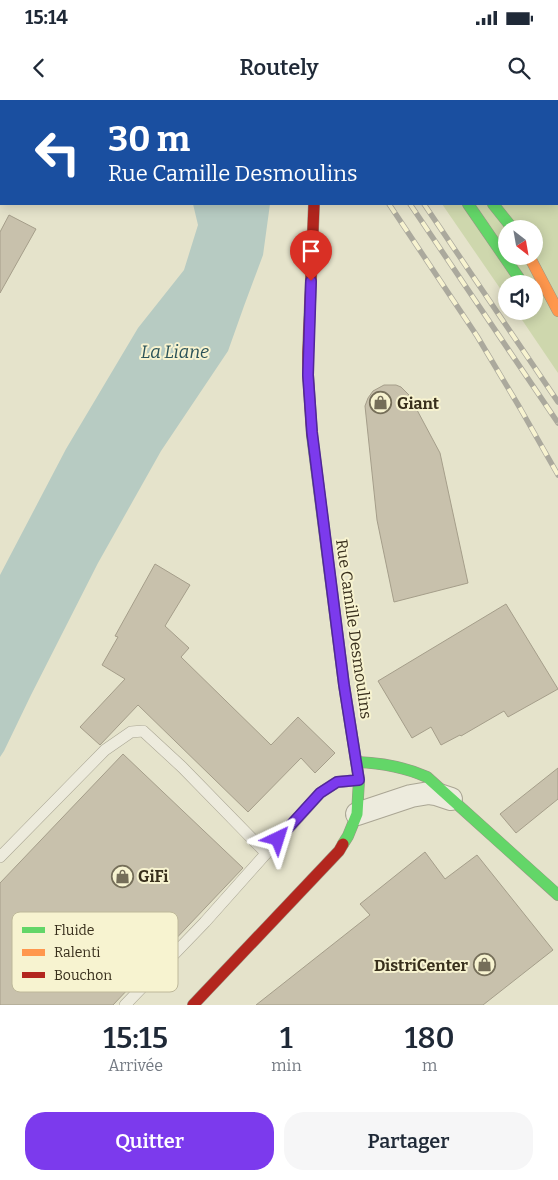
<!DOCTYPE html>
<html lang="fr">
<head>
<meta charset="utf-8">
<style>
  body { margin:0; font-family:Bitter,serif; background:#f6f6f7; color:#1f2937; height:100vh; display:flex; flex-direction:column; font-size:19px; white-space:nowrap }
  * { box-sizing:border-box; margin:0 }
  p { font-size:16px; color:#747a83 }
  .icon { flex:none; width:28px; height:28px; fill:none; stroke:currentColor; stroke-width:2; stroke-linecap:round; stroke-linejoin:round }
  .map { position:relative; height:905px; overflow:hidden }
  .sheet { display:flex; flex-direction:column; background:#fff; flex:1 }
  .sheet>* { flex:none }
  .guide { position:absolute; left:0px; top:0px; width:559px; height:105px; box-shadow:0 2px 12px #0003; background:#1a4fa0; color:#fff; overflow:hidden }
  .needle { width:32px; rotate:149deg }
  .buttons { position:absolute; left:498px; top:120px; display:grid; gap:10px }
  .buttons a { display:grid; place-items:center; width:45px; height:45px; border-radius:50%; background:#fff; box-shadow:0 2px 12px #0003; font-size:25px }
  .pin { position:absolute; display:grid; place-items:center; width:42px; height:42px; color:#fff; margin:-51px -21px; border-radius:50% 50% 50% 0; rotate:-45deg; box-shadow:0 0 5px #0007 }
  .pin .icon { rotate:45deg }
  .me { position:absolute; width:55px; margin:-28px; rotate:41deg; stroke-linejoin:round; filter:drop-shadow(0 0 4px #0008) }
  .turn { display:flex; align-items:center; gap:18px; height:105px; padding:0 25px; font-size:22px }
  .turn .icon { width:65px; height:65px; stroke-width:2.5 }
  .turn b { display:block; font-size:35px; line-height:42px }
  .eta { display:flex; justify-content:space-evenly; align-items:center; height:85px; text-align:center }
  .eta b { font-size:30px; font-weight:600; line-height:35px }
  .cta { display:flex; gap:10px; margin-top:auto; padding:10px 25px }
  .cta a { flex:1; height:58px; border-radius:20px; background:#7c3aed; color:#fff; font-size:20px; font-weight:600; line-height:58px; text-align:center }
  .cta a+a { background:#f6f6f7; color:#1f2937 }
  .status { display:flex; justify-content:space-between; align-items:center; height:35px; padding:0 25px; background:#fff; direction:ltr }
  .status svg { height:14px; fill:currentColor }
  header { display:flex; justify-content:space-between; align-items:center; height:65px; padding:0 25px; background:#fff; font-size:22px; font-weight:600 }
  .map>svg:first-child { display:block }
  .green { fill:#ced7ad; fill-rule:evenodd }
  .water { fill:#b7cbc2 }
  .building { fill:#c8c1ac; stroke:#a59e8a }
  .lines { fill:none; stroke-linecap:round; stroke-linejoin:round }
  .lane-casing { stroke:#aaa694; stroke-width:12 }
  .street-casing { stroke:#aaa694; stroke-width:24 }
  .fast-casing { stroke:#999585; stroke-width:12 }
  .slow-casing { stroke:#999585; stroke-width:12 }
  .jam-casing { stroke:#999585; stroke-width:12 }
  .lane { stroke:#edebdd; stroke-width:11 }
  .street { stroke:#edebdd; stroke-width:22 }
  .fast { stroke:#63d668; stroke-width:11 }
  .slow { stroke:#ff974d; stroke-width:11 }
  .jam { stroke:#b3261e; stroke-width:11 }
  .rail-casing { stroke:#aba99d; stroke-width:5.5 }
  .rail { stroke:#f7f3d0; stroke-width:4; stroke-dasharray:11; stroke-linecap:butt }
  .route-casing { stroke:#51269a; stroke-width:12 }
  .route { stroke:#7c3aed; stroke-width:9 }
  .labels { text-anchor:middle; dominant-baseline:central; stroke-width:4; stroke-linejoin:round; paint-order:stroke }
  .poi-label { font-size:16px; font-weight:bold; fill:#382f1c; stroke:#f7f3d0; text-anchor:start }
  .street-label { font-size:16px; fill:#382f1c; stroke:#f7f3d0 }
  .water-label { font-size:18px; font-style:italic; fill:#2b5359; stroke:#f7f3d0 }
  .key { fill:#f7f3d0; stroke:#beb89a; stroke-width:1 }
  .key-label { font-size:14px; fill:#382f1c }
</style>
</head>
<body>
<div class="status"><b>15:14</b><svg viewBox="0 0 49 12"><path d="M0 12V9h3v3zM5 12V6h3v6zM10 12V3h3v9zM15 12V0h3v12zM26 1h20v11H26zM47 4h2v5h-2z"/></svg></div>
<header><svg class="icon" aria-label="back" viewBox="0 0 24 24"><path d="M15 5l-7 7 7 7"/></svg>Routely<svg class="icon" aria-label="search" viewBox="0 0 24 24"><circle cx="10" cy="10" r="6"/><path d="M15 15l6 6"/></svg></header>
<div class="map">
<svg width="558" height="905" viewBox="0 0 558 905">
  <rect width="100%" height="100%" fill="#e5e3cb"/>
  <path class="green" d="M 373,0 L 558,0 L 558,273 L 516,211 L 534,211 L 534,184 L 506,184 L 506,197 L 442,104 L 558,104 L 558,1 L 373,1 ZM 506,129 L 534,129 L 534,156 L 506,156 Z"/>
  <path class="water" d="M 193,104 L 270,104 L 263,155 L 244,206 L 228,251 L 161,351 L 98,463 L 31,595 L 4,651 L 0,657 L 0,475 L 66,349 L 138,228 L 184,170 L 198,125 Z"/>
  <g class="building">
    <path d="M 9,115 L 36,129 L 0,193 L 0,132 Z"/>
    <path d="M 384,285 L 396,285 L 401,287 L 409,295 L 440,353 L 468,483 L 394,502 L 377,420 L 365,306 L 368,298 L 373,291 Z"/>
    <path d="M 155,464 L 190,485 L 165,526 L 189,548 L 181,557 L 271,645 L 298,617 L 335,653 L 315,673 L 301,658 L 248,712 L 138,605 L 100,645 L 80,627 L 125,579 L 102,565 L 118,537 L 115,536 Z"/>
    <path d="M 506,504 L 558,589 L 508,617 L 504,611 L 461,636 L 460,635 L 441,645 L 431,627 L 412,638 L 378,581 Z"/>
    <path d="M 123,654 L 243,768 L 113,905 L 0,905 L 0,783 Z"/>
    <path d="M 558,668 L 558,699 L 516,733 L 500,714 Z"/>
    <path d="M 425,752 L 445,779 L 477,755 L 553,850 L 483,905 L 256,905 L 370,815 L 360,804 Z"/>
  </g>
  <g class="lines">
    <defs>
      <g id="lane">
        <path d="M 0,757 L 105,650 L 131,632 L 143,631 L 182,667 L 266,753"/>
        <path d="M 125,905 L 205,822 L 320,693 L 337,682 L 359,680"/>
      </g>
      <g id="street">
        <path d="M 556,0 L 557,1"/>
        <path d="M 357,714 L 411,696 L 429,693 L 436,694 L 451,699"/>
      </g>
      <g id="fast">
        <path d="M 398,0 L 400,1"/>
        <path d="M 468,104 L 523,184"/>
        <path d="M 493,104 L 513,129"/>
        <path d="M 312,335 L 344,585 L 359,680 L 357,714 L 348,736 L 343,744"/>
        <path d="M 357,662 C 381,663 405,667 427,677 L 558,795"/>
      </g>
      <g id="slow">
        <path d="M 430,0 L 431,1"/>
        <path d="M 355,1 L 356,0"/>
        <path d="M 529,156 L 558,211"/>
      </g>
      <g id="jam">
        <path d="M 312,335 L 308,275 L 308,253 L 314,104"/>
        <path d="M 193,905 L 339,751 L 343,744"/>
      </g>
    </defs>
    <use href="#lane" class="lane-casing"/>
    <use href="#street" class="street-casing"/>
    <use href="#fast" class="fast-casing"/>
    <use href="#slow" class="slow-casing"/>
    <use href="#jam" class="jam-casing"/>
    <use href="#lane" class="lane"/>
    <use href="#street" class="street"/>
    <use href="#fast" class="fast"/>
    <use href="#slow" class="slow"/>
    <use href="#jam" class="jam"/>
    <defs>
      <g id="rail">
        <path d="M 340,0 L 341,1"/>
        <path d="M 355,0 L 355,1"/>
        <path d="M 389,104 L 477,236 L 520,308 L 558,375"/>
        <path d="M 410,104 L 558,323"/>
        <path d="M 424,104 L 558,302"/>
      </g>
    </defs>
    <use href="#rail" class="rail-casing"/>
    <use href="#rail" class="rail"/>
  </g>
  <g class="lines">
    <defs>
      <path id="route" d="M 278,739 L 320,693 L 337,682 L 359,680 L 344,585 L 312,332 L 308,275 L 311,181"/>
    </defs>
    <use href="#route" class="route-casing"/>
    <use href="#route" class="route"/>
  </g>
  <defs>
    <symbol id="shop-ring" viewBox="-11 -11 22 22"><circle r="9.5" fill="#f7f3d0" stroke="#756e59" stroke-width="1.5"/><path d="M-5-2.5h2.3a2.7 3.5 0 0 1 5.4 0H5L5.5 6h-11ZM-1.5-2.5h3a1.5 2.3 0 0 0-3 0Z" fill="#756e59"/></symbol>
  </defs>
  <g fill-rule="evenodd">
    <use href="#shop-ring" x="368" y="290" width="25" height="25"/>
    <use href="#shop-ring" x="110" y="764" width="25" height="25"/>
    <use href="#shop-ring" x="472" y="852" width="25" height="25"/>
  </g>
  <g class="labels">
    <g class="poi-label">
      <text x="397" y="303">Giant</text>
      <text x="138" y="776">GiFi</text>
      <text x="468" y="865" text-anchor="end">DistriCenter</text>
    </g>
    <g class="street-label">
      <text transform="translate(354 529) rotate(82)">Rue Camille Desmoulins</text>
    </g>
    <g class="water-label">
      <text x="175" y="252">La Liane</text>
    </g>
  </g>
  <rect x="12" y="812" width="166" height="80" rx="8" class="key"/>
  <rect x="22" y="827" width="23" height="6" fill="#63d668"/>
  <rect x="22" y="849" width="23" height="7" fill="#ff974d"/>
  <rect x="22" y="872" width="23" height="6" fill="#b3261e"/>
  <g class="key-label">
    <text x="54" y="835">Fluide</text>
    <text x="54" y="857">Ralenti</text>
    <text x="54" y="880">Bouchon</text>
  </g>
</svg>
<div class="buttons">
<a><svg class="needle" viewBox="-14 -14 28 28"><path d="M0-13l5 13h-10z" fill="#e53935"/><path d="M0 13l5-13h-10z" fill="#747a83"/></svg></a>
<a><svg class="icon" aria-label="sound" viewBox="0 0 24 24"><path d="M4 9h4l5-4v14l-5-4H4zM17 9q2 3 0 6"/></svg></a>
</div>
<div class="pin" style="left:311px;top:181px;background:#d93025"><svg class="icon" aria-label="arrive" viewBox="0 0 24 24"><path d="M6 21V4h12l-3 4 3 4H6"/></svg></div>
<svg class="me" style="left:278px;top:739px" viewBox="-20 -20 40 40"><path d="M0-17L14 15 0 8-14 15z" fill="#7c3aed" stroke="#fff" stroke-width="4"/></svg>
<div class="guide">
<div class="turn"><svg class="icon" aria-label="left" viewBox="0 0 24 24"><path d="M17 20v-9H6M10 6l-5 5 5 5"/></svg><div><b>30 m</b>Rue Camille Desmoulins</div></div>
</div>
</div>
<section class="sheet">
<div class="eta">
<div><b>15:15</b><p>Arrivée</p></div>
<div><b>1</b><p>min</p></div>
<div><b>180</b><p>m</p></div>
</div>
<div class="cta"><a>Quitter</a><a>Partager</a></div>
</section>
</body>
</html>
